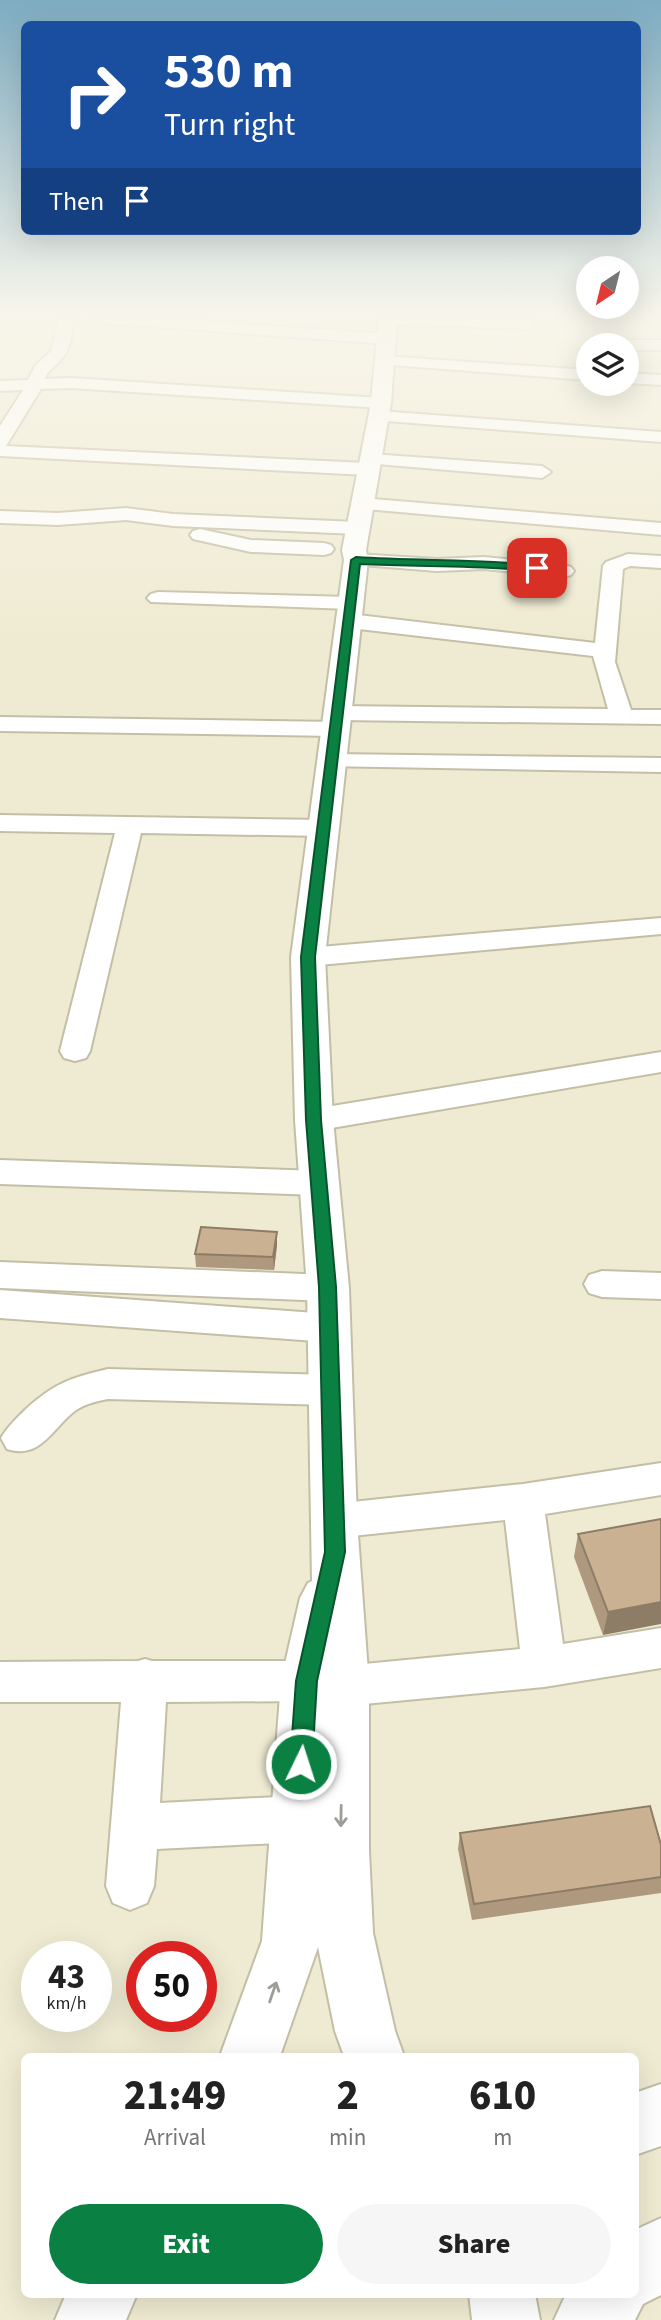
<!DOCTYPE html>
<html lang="en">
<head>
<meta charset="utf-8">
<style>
  body { margin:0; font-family:"Source Sans 3",sans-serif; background:#f6f6f6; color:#222; height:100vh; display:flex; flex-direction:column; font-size:26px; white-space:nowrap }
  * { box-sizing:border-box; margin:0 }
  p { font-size:23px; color:#767676 }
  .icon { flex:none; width:38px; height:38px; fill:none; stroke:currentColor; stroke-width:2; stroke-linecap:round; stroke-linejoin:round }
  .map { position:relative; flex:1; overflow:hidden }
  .details { position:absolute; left:21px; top:2053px; width:618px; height:245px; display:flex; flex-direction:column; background:#fff; border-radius:10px; box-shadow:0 7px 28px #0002 }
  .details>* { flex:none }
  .guide { position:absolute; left:21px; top:21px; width:620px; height:214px; border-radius:10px; box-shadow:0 7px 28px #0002; background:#1a4fa0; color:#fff; overflow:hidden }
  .needle { width:46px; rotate:215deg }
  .controls { position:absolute; left:576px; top:256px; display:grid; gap:14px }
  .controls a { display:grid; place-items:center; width:63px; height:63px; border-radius:50%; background:#fff; box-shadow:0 7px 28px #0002; font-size:35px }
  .speed { position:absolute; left:21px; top:1941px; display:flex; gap:14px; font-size:35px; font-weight:700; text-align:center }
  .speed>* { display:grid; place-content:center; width:91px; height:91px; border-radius:50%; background:#fff; box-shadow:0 7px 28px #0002; line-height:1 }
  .speed small { font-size:18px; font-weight:400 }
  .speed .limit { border:10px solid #d22; background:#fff; color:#111 }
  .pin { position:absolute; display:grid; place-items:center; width:60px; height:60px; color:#fff; margin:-30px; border-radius:14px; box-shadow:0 4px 10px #0006 }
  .me { position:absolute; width:77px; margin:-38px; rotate:4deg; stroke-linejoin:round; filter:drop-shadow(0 0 5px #0008) }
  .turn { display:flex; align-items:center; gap:24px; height:147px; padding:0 28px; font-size:32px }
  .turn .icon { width:91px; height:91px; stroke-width:2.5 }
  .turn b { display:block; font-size:49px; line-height:60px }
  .then { display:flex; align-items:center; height:66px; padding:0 28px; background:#0003; gap:14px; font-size:26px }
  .eta { display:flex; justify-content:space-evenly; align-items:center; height:119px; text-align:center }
  .eta b { font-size:42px; font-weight:800; line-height:49px }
  .button { display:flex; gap:14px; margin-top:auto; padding:14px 28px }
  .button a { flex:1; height:80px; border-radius:42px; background:#0b8043; color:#fff; font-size:28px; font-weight:800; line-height:80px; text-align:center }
  .button a+a { background:#f6f6f6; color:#222 }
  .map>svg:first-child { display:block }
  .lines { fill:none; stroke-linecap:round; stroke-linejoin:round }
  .minor-casing { stroke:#c3bfa7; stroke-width:4 }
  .major-casing { stroke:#c3bfa7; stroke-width:4 }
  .minor { fill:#fff; fill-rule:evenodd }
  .major { fill:#fff; fill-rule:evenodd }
  .wall { fill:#ae987e }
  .shaded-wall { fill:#8d7c66 }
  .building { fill:#cab192; stroke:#8d7c66; stroke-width:2 }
  .oneway { stroke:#9e9d98 }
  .route { fill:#0b8043; stroke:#07532c; stroke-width:2 }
</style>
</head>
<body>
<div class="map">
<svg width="661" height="2320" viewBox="0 0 661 2320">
  <rect width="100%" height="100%" fill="#efebd2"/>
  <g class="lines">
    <defs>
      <g id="minor">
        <path d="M 59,318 L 74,318 C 72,334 71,350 59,362 C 53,368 47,371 45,379 L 71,378 L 381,398 L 389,403 L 381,408 L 71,388 L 41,389 L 6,446 L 367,463 L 376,469 L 367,475 L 0,456 L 0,426 L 23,390 L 0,391 L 0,381 L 28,380 L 35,366 L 51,351 Z"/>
        <path d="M 93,318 L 154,318 L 388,334 L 396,339 L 388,344 L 101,323 Z"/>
        <path d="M 381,318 L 528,319 L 536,324 L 528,329 L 388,324 L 383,322 Z"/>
        <path d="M 626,340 L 661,340 L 661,350 L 626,350 L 626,345 L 618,345 Z"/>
        <path d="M 384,356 L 588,370 L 588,380 L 378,364 L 376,361 Z"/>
        <path d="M 626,373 L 661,375 L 661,385 L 626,383 Z"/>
        <path d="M 379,411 L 661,432 L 661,442 L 373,420 L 370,416 L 373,412 Z"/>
        <path d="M 371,454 L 542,466 L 551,472 L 542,478 L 365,463 L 362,459 L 365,455 Z"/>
        <path d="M 361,498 L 661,523 L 661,535 L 354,508 L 351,504 L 354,500 Z"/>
        <path d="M 126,508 L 173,514 L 357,522 L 367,528 L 357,534 L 173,526 L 126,520 L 58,525 L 0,523 L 0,511 L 58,513 Z"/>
        <path d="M 200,529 L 251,540 L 324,543 L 331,545 L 334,549 L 331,553 L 324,555 L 251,552 L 193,539 L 190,535 L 193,531 Z"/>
        <path d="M 356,554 L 437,559 L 484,557 L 564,565 L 571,567 L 574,571 L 571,575 L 564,577 L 484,569 L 437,571 L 349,564 L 346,560 L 349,556 Z"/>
        <path d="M 628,554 L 661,556 L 661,568 L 630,566 L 623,569 L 615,662 L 631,710 L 661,710 L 661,724 L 338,720 L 330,718 L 326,713 L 330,708 L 338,706 L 608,709 L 593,656 L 350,628 L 342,626 L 339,621 L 342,616 L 350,614 L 595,643 L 603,566 L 606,562 Z"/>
        <path d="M 158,592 L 351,597 L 359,598 L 362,603 L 359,608 L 351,609 L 151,602 L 147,598 L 151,594 Z"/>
        <path d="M 0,717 L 336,722 L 344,724 L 348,729 L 344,734 L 336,736 L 0,731 Z"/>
        <path d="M 332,754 L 661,758 L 661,772 L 323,766 L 320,761 L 323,756 Z"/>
        <path d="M 0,815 L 324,820 L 333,822 L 337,828 L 333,834 L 324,836 L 141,833 L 90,1051 L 86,1058 L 75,1061 L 64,1058 L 60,1051 L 115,833 L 0,831 Z"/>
        <path d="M 661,918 L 661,934 L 308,966 L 298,963 L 294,957 L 298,951 L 308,948 Z"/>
        <path d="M 661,1052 L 661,1072 L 314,1131 L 303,1128 L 298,1120 L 303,1112 L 314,1109 Z"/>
        <path d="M 0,1160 L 318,1171 L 330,1175 L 335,1183 L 330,1191 L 318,1195 L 0,1184 Z"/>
        <path d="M 0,1262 L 328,1275 L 341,1279 L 346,1288 L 341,1297 L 328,1301 L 0,1288 Z"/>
        <path d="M 602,1271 L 661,1273 L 661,1299 L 602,1297 L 589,1293 L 584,1284 L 589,1275 Z"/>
        <path d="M 0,1290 L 329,1314 L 342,1318 L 347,1328 L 342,1338 L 329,1342 L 0,1318 Z"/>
        <path d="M 108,1369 L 332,1375 L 346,1379 L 351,1390 L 346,1401 L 332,1405 L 108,1399 C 97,1401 85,1404 76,1410 C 52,1428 41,1460 7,1449 L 1,1438 C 8,1426 16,1419 26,1409 C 55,1383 70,1378 108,1369 Z"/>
        <path d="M 661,1463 L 661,1495 L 545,1514 L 563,1644 L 661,1628 L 661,1668 L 544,1687 L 343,1706 L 307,1701 L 166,1702 L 160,1803 L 297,1796 L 314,1803 L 321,1819 L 314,1835 L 297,1842 L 157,1849 L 154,1886 L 147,1903 L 130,1910 L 113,1903 L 106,1886 L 121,1702 L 0,1702 L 0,1662 L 138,1661 L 145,1659 L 152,1661 L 307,1661 L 343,1666 L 520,1649 L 505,1520 L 333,1538 L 319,1533 L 312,1521 L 319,1509 L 333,1504 L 523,1484 Z"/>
      </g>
      <g id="major">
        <path d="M 379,318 L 397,318 L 391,403 L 366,550 L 368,560 L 325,957 L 333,1120 L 349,1288 L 357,1521 L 369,1686 L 369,1851 L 373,1933 L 395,2031 L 404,2056 L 344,2056 L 335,2031 L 318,1947 L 280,2056 L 220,2056 L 262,1941 L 281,1681 L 300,1598 L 308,1583 L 312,1581 L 307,1288 L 295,1120 L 291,957 L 344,560 L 342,550 L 371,403 Z"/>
        <path d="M 661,2084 L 661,2146 L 635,2155 L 635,2093 Z"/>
        <path d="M 661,2218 L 661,2295 L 643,2304 L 635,2320 L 554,2320 L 566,2294 L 635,2294 L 635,2230 Z"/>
        <path d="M 66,2294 L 137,2294 L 126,2320 L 55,2320 Z"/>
        <path d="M 469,2294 L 535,2294 L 540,2320 L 472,2320 Z"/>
      </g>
    </defs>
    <use href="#minor" class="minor-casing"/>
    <use href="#major" class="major-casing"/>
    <use href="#minor" class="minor"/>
    <use href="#major" class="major"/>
  </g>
  <g class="wall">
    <path d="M 277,1232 L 277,1245 L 274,1270 L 196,1267 L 195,1254 Z"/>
    <path d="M 661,1519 L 603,1635 L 574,1557 L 578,1534 Z"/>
    <path d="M 460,1833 L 661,1845 L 661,1893 L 472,1920 L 458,1849 Z"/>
  </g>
  <g class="shaded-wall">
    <path d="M 277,1232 L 277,1245 L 274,1270 L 273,1257 Z"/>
    <path d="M 661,1602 L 661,1624 L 603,1635 L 608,1612 Z"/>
  </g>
  <g class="building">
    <path d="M 201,1227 L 277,1232 L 273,1257 L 195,1254 Z"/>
    <path d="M 661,1519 L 661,1602 L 608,1612 L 578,1534 Z"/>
    <path d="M 650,1806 L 661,1845 L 661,1877 L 474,1904 L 460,1833 Z"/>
  </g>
  <defs><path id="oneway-shaft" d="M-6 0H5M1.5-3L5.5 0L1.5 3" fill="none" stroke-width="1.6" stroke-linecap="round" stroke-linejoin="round" transform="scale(1.75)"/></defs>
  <g class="oneway">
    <use href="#oneway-shaft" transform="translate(341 1816) rotate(91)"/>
    <use href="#oneway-shaft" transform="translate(273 1992) rotate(-71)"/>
  </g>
  <linearGradient id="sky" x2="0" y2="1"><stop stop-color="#7eacc1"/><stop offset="0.49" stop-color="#f8f6eb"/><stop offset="1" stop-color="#f8f6eb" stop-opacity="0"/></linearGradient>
  <rect width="661" height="643" fill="url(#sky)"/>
  <path class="route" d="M 356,557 C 417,561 477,559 537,565 L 542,568 L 537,571 C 478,565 420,567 360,564 L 315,957 L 321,1120 L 336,1287 L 345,1552 L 317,1681 L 312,1764 L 309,1771 L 301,1774 L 293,1771 L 290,1764 L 296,1681 L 325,1552 L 319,1287 L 306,1120 L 301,957 L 351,560 Z"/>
</svg>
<div class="controls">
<a><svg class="needle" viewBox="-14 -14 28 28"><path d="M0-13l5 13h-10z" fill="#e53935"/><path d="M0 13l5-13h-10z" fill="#767676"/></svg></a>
<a><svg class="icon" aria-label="layers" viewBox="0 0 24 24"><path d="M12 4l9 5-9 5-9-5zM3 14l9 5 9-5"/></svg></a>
</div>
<div class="speed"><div>43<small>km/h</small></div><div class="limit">50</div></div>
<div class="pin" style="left:537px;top:568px;background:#d93025"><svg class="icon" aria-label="arrive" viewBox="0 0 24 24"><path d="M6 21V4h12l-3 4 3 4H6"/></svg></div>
<svg class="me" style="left:301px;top:1764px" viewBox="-20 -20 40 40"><circle r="17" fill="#0b8043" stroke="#fff" stroke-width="3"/><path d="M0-11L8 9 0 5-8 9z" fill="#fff"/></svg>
<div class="guide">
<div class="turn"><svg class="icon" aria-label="right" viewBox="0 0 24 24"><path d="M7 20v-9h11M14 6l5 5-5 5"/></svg><div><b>530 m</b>Turn right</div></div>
<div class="then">Then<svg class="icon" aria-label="arrive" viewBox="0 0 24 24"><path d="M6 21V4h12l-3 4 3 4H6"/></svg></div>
</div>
<section class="details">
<div class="eta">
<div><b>21:49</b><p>Arrival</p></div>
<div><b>2</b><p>min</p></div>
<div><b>610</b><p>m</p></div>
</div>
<div class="button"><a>Exit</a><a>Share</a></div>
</section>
</div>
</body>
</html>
